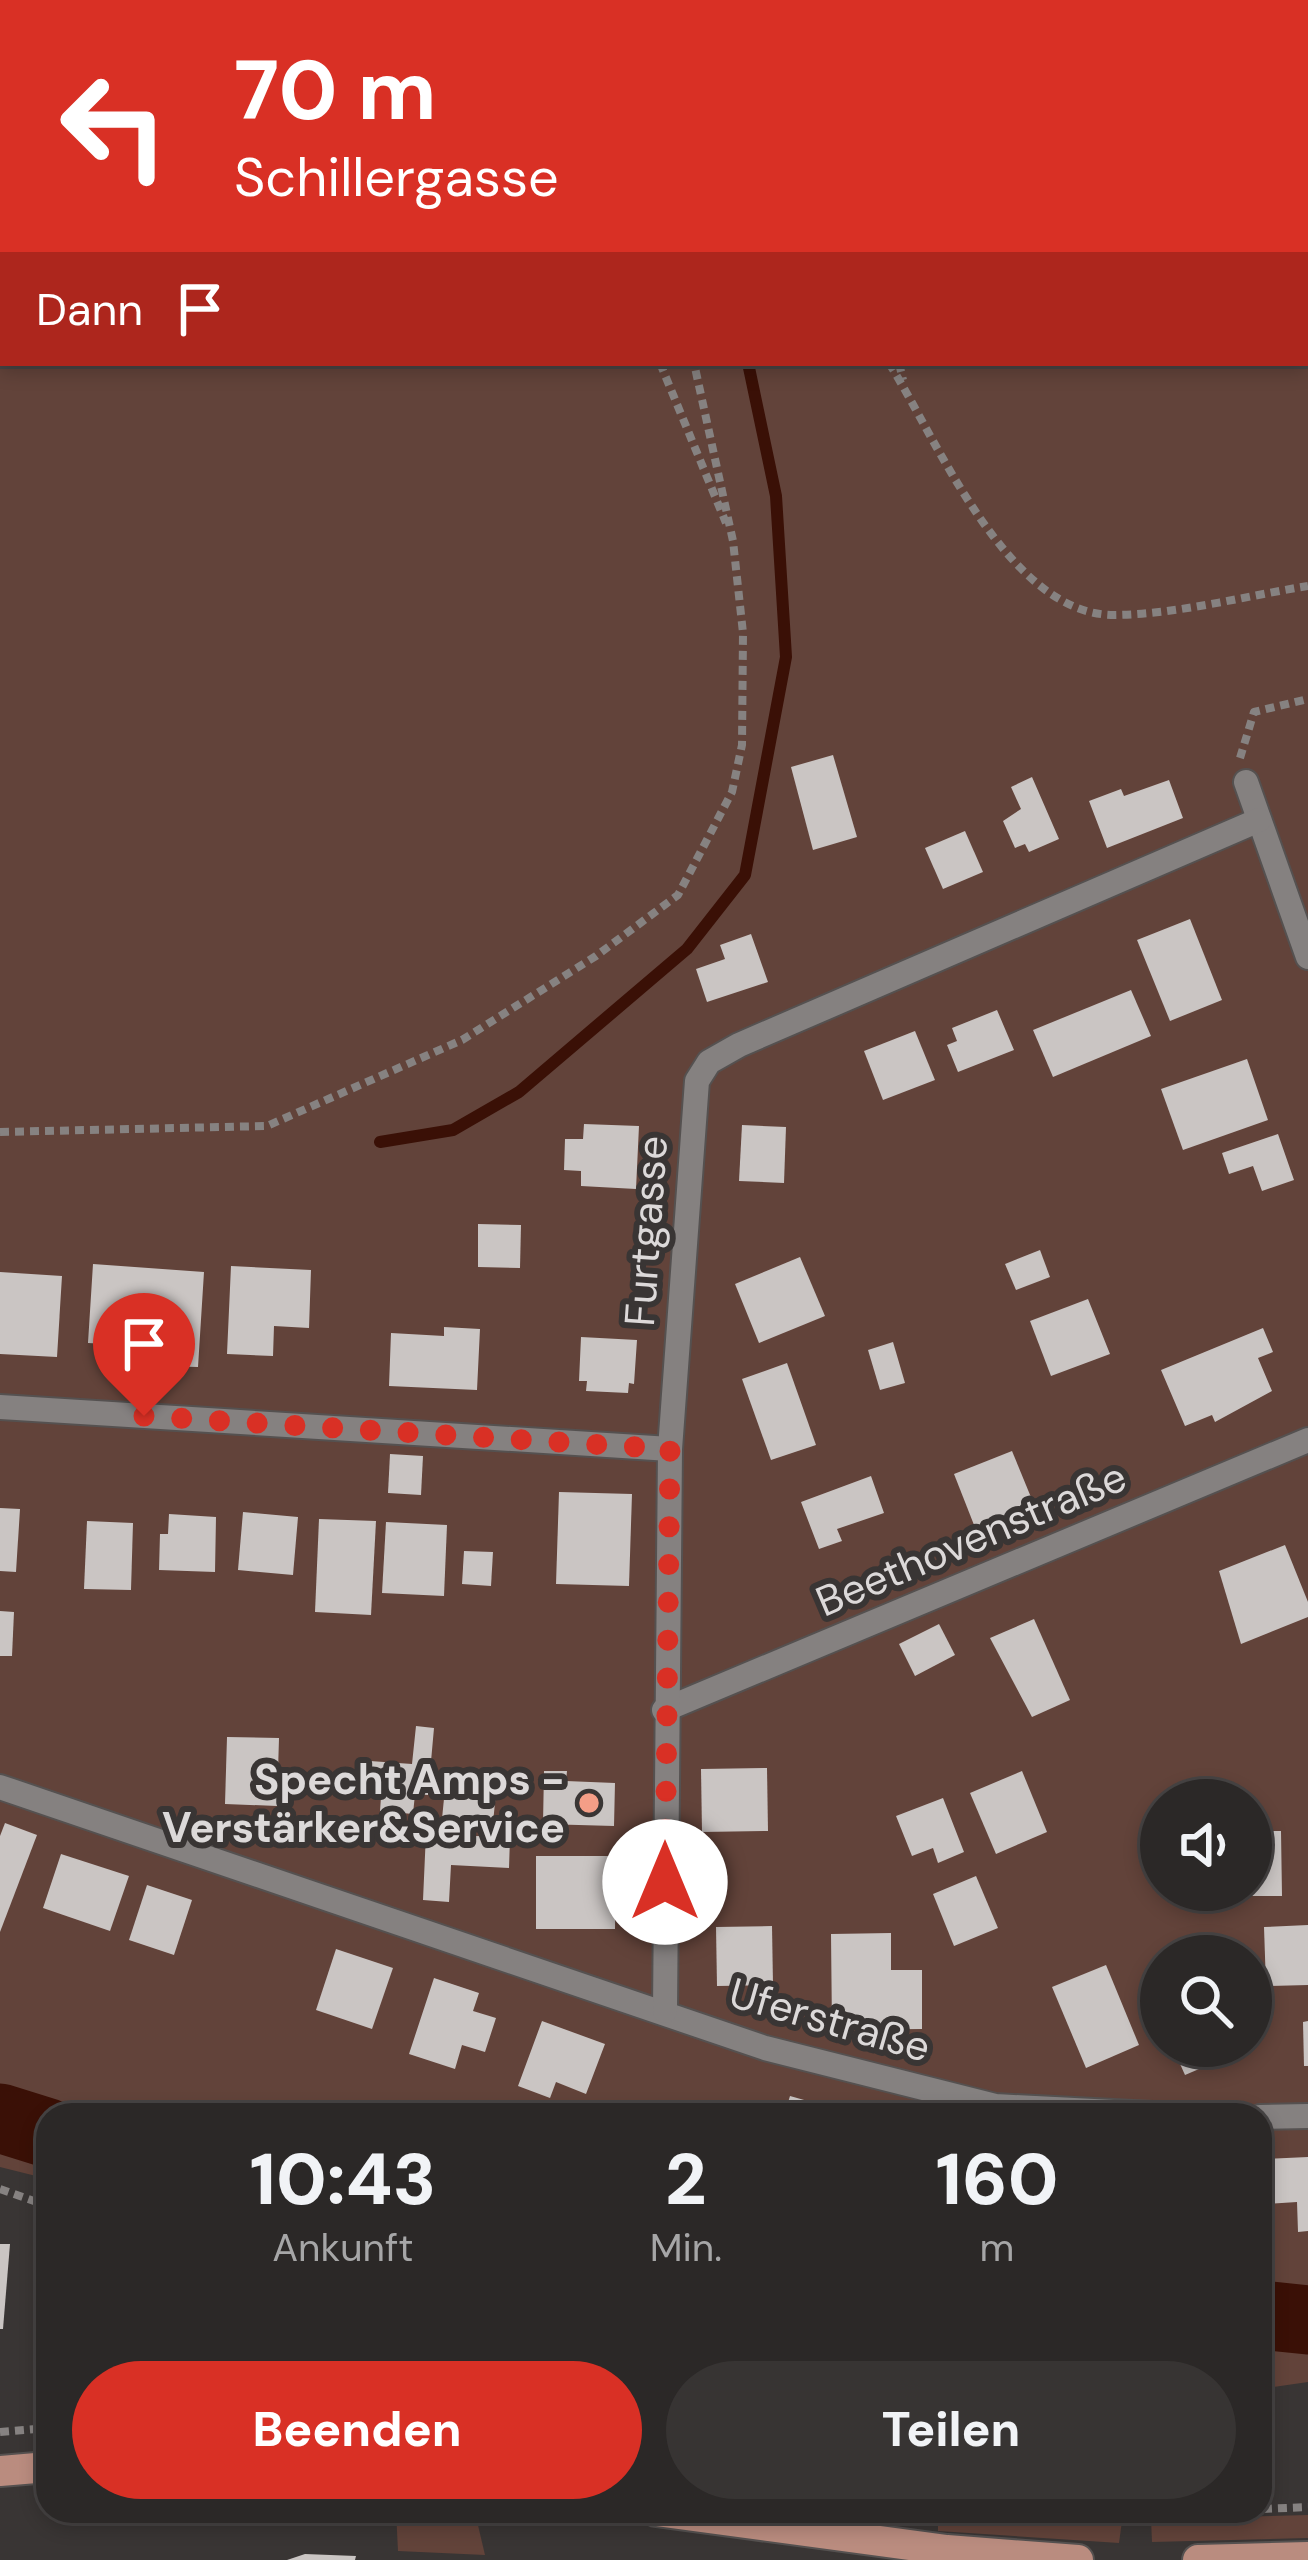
<!DOCTYPE html>
<html lang="de">
<head>
<meta charset="utf-8">
<style>
  body { margin:0; font-family:"DM Sans",sans-serif; background:#373433; color:#f1f3f6; height:100vh; display:flex; flex-direction:column; font-size:45px; white-space:nowrap }
  * { box-sizing:border-box; margin:0 }
  p { font-size:39px; color:#a6a6a7 }
  .icon { flex:none; width:66px; height:66px; fill:none; stroke:currentColor; stroke-width:2; stroke-linecap:round; stroke-linejoin:round }
  .map { position:relative; flex:1; overflow:hidden }
  .sheet { position:absolute; left:36px; top:2103px; width:1236px; height:420px; display:flex; flex-direction:column; background:#2b2827; border-radius:36px; box-shadow:0 6px 18px #0003,0 0 0 3px #474444 }
  .sheet>* { flex:none }
  .hud { position:absolute; left:0px; top:0px; width:1308px; height:366px; box-shadow:0 6px 18px #0003,0 0 0 3px #474444; background:#d93025; color:#fff; overflow:hidden }
  .controls { position:absolute; left:1140px; top:1779px; display:grid; gap:24px }
  .controls a { display:grid; place-items:center; width:132px; height:132px; border-radius:50%; background:#2b2827; box-shadow:0 6px 18px #0003,0 0 0 3px #474444; font-size:60px }
  .pin { position:absolute; display:grid; place-items:center; width:102px; height:102px; color:#fff; margin:-123px -51px; border-radius:50% 50% 50% 0; rotate:-45deg; box-shadow:0 0 12px #0007 }
  .pin .icon { rotate:45deg }
  .me { position:absolute; width:132px; margin:-66px; rotate:0deg; stroke-linejoin:round; filter:drop-shadow(0 0 9px #0008) }
  .turn { display:flex; align-items:center; gap:42px; height:252px; padding:0 36px; font-size:54px }
  .turn .icon { width:156px; height:156px; stroke-width:2.5 }
  .turn b { display:block; font-size:84px; line-height:102px }
  .then { display:flex; align-items:center; height:114px; padding:0 36px; background:#0003; gap:24px; font-size:45px }
  .eta { display:flex; justify-content:space-evenly; align-items:center; height:204px; text-align:center }
  .eta b { font-size:72px; font-weight:800; line-height:84px }
  .primary-button { display:flex; gap:24px; margin-top:auto; padding:24px 36px }
  .primary-button a { flex:1; height:138px; border-radius:72px; background:#d93025; color:#fff; font-size:48px; font-weight:800; line-height:138px; text-align:center }
  .primary-button a+a { background:#373433; color:#f1f3f6 }
  .map>svg:first-child { display:block }
  .green { fill:#62433a; fill-rule:evenodd }
  .lines { fill:none; stroke-linecap:round; stroke-linejoin:round }
  .stream { stroke:#3a1006; stroke-width:12 }
  .river { stroke:#3a1006; stroke-width:69 }
  .building { fill:#cac5c3 }
  .minor-casing { stroke:#555150; stroke-width:28 }
  .primary-casing { stroke:#555150; stroke-width:34 }
  .path { stroke:#868281; stroke-width:8; stroke-dasharray:9 6; stroke-linecap:butt }
  .minor { stroke:#858180; stroke-width:24 }
  .primary { stroke:#ba8c7f; stroke-width:30 }
  .route { stroke:#d93025; stroke-width:21; stroke-dasharray:0 37.8 }
  .poi-dot { fill:#f49e87; stroke:#393534; stroke-width:4.5 }
  .labels { text-anchor:middle; dominant-baseline:central; stroke-width:12; stroke-linejoin:round; paint-order:stroke }
  .street-label { font-size:42px; fill:#dcd9d9; stroke:#393534 }
  .poi-label { font-size:42px; font-weight:bold; fill:#dcd9d9; stroke:#393534; text-anchor:end }
</style>
</head>
<body>
<div class="map">
<svg width="1308" height="2560" viewBox="0 0 1308 2560">
  <rect width="100%" height="100%" fill="#393534"/>
  <g class="green">
    <path d="M 0,0 L 1308,0 L 1308,2382 L 1260,2389 L 1260,2115 L 48,2115 L 48,2179 L 0,2167 ZM 3,3 L 1305,3 L 1305,363 L 3,363 ZM 1161,1800 L 1251,1800 L 1251,1890 L 1161,1890 ZM 1161,1956 L 1251,1956 L 1251,2046 L 1161,2046 Z"/>
    <path d="M 396,2511 L 439,2511 L 477,2521 L 485,2555 L 398,2551 Z"/>
    <path d="M 938,2511 L 1122,2521 L 1119,2543 L 938,2531 Z"/>
    <path d="M 1308,2515 L 1308,2538 L 1152,2542 L 1151,2519 Z"/>
  </g>
  <g class="lines">
    <g class="stream">
      <path d="M 715,0 L 716,3"/>
      <path d="M 380,1142 L 453,1130 L 519,1092 L 687,949 L 745,875 L 786,657 L 776,496 L 748,363"/>
    </g>
    <g class="river">
      <path d="M 0,2118 L 48,2133"/>
      <path d="M 1260,2315 L 1308,2320"/>
    </g>
  </g>
  <g class="building">
    <path d="M 833,755 L 857,837 L 813,850 L 791,767 Z"/>
    <path d="M 1032,777 L 1059,839 L 1029,852 L 1025,844 L 1015,848 L 1003,821 L 1021,809 L 1011,787 Z"/>
    <path d="M 1169,780 L 1183,818 L 1107,848 L 1089,801 L 1121,789 L 1124,796 Z"/>
    <path d="M 965,831 L 983,872 L 943,889 L 925,848 Z"/>
    <path d="M 1190,919 L 1222,1000 L 1170,1021 L 1137,940 Z"/>
    <path d="M 751,934 L 768,982 L 707,1002 L 696,969 L 725,959 L 720,945 Z"/>
    <path d="M 1131,990 L 1151,1036 L 1053,1077 L 1033,1030 Z"/>
    <path d="M 997,1010 L 1014,1050 L 958,1072 L 947,1045 L 957,1041 L 952,1028 Z"/>
    <path d="M 915,1031 L 935,1080 L 883,1100 L 864,1051 Z"/>
    <path d="M 1247,1059 L 1268,1120 L 1183,1150 L 1161,1089 Z"/>
    <path d="M 584,1124 L 639,1126 L 636,1189 L 581,1186 L 581,1171 L 564,1170 L 565,1139 L 583,1139 Z"/>
    <path d="M 742,1125 L 786,1127 L 784,1183 L 739,1181 Z"/>
    <path d="M 1278,1134 L 1294,1180 L 1262,1191 L 1253,1166 L 1229,1174 L 1222,1153 Z"/>
    <path d="M 478,1224 L 521,1225 L 520,1268 L 478,1267 Z"/>
    <path d="M 1040,1250 L 1050,1277 L 1016,1290 L 1005,1264 Z"/>
    <path d="M 800,1257 L 825,1316 L 759,1343 L 735,1284 Z"/>
    <path d="M 93,1264 L 204,1272 L 198,1367 L 161,1366 L 162,1347 L 88,1343 Z"/>
    <path d="M 231,1266 L 311,1270 L 309,1328 L 274,1326 L 273,1356 L 227,1354 Z"/>
    <path d="M 0,1272 L 62,1276 L 57,1357 L 0,1354 Z"/>
    <path d="M 1088,1299 L 1110,1354 L 1051,1376 L 1030,1321 Z"/>
    <path d="M 444,1327 L 480,1329 L 477,1390 L 389,1386 L 391,1333 L 444,1336 Z"/>
    <path d="M 1263,1328 L 1273,1352 L 1258,1358 L 1272,1391 L 1215,1422 L 1212,1415 L 1185,1426 L 1161,1370 Z"/>
    <path d="M 581,1337 L 637,1340 L 634,1384 L 629,1383 L 628,1393 L 586,1391 L 587,1381 L 579,1381 Z"/>
    <path d="M 893,1342 L 905,1383 L 880,1390 L 868,1350 Z"/>
    <path d="M 787,1363 L 816,1445 L 771,1460 L 742,1379 Z"/>
    <path d="M 1012,1451 L 1035,1507 L 976,1530 L 954,1474 Z"/>
    <path d="M 390,1454 L 423,1456 L 421,1495 L 388,1493 Z"/>
    <path d="M 871,1476 L 884,1513 L 837,1529 L 842,1541 L 819,1549 L 801,1502 Z"/>
    <path d="M 559,1492 L 632,1494 L 629,1586 L 556,1584 Z"/>
    <path d="M 0,1508 L 20,1509 L 16,1572 L 0,1571 Z"/>
    <path d="M 243,1512 L 298,1517 L 293,1575 L 238,1570 Z"/>
    <path d="M 169,1514 L 216,1517 L 215,1572 L 159,1570 L 160,1534 L 168,1534 Z"/>
    <path d="M 319,1519 L 376,1521 L 371,1615 L 315,1612 Z"/>
    <path d="M 87,1521 L 133,1523 L 131,1590 L 84,1589 Z"/>
    <path d="M 386,1522 L 447,1525 L 444,1596 L 382,1593 Z"/>
    <path d="M 1285,1545 L 1308,1602 L 1308,1617 L 1241,1644 L 1219,1571 Z"/>
    <path d="M 464,1551 L 493,1552 L 491,1586 L 462,1584 Z"/>
    <path d="M 0,1611 L 14,1612 L 12,1656 L 0,1656 Z"/>
    <path d="M 1034,1619 L 1070,1700 L 1032,1717 L 990,1638 Z"/>
    <path d="M 939,1624 L 955,1655 L 915,1676 L 899,1644 Z"/>
    <path d="M 416,1726 L 434,1728 L 428,1795 L 415,1794 L 413,1814 L 380,1811 L 382,1783 L 368,1782 L 370,1761 L 412,1764 Z"/>
    <path d="M 227,1737 L 279,1738 L 277,1806 L 225,1804 Z"/>
    <path d="M 767,1768 L 768,1831 L 702,1832 L 701,1769 Z"/>
    <path d="M 544,1771 L 567,1771 L 566,1781 L 615,1783 L 614,1826 L 543,1824 Z"/>
    <path d="M 1022,1771 L 1047,1832 L 996,1854 L 970,1793 Z"/>
    <path d="M 446,1778 L 497,1782 L 493,1823 L 442,1819 Z"/>
    <path d="M 943,1798 L 964,1852 L 938,1863 L 933,1848 L 912,1856 L 896,1816 Z"/>
    <path d="M 5,1823 L 37,1835 L 0,1932 L 0,1836 Z"/>
    <path d="M 1251,1831 L 1281,1831 L 1282,1896 L 1228,1896 L 1227,1890 L 1251,1890 Z"/>
    <path d="M 426,1833 L 510,1838 L 509,1868 L 451,1865 L 449,1902 L 423,1900 Z"/>
    <path d="M 61,1854 L 129,1876 L 110,1931 L 43,1908 Z"/>
    <path d="M 536,1856 L 616,1856 L 615,1929 L 536,1929 Z"/>
    <path d="M 976,1876 L 998,1928 L 954,1946 L 933,1894 Z"/>
    <path d="M 147,1885 L 192,1900 L 174,1955 L 129,1940 Z"/>
    <path d="M 1308,1925 L 1308,1985 L 1266,1986 L 1264,1927 Z"/>
    <path d="M 772,1926 L 773,1985 L 717,1986 L 716,1927 Z"/>
    <path d="M 891,1933 L 891,1970 L 922,1970 L 922,2029 L 832,2030 L 831,1934 Z"/>
    <path d="M 336,1949 L 393,1968 L 372,2029 L 316,2010 Z"/>
    <path d="M 1106,1965 L 1139,2045 L 1086,2068 L 1052,1987 Z"/>
    <path d="M 434,1978 L 479,1993 L 473,2011 L 496,2018 L 485,2052 L 462,2045 L 455,2069 L 409,2054 Z"/>
    <path d="M 542,2021 L 605,2044 L 586,2094 L 556,2082 L 550,2098 L 518,2086 Z"/>
    <path d="M 1308,2021 L 1308,2066 L 1304,2066 L 1303,2022 Z"/>
    <path d="M 1172,2046 L 1236,2046 L 1239,2052 L 1185,2075 Z"/>
    <path d="M 790,2096 L 829,2107 L 826,2115 L 784,2115 Z"/>
    <path d="M 1308,2157 L 1308,2231 L 1298,2232 L 1297,2202 L 1265,2204 L 1264,2159 Z"/>
    <path d="M 0,2244 L 10,2244 L 3,2329 L 0,2329 Z"/>
    <path d="M 305,2554 L 356,2556 L 355,2560 L 287,2560 Z"/>
  </g>
  <g class="lines">
    <defs>
      <g id="minor">
        <path d="M 1246,782 L 1308,957"/>
        <path d="M 0,1407 L 670,1449"/>
        <path d="M 664,1710 L 1308,1440"/>
        <path d="M 0,1787 L 765,2048 L 995,2106 L 1172,2115"/>
        <path d="M 665,2011 L 670,1449 L 697,1081 L 709,1062 L 739,1045 L 1259,820"/>
        <path d="M 1260,2117 L 1308,2116"/>
      </g>
      <g id="primary">
        <path d="M 0,2471 L 48,2467"/>
        <path d="M 656,2511 L 947,2550 L 1078,2560"/>
        <path d="M 1198,2560 L 1308,2557"/>
      </g>
    </defs>
    <use href="#minor" class="minor-casing"/>
    <use href="#primary" class="primary-casing"/>
    <g class="path">
      <path d="M 494,0 L 495,3"/>
      <path d="M 821,0 L 822,3"/>
      <path d="M 660,363 L 726,523"/>
      <path d="M 889,363 C 937,439 1008,616 1115,615 C 1179,614 1245,596 1308,586"/>
      <path d="M 899,363 L 903,380"/>
      <path d="M 1240,758 L 1254,712 L 1308,699"/>
      <path d="M 0,1132 L 267,1126 L 462,1040 L 596,956 L 678,895 L 732,792 L 742,745 L 743,633 L 733,541 L 694,363"/>
      <path d="M 0,2189 L 48,2206"/>
      <path d="M 0,2432 L 48,2428"/>
      <path d="M 1218,2511 L 1308,2507"/>
    </g>
    <use href="#minor" class="minor"/>
    <use href="#primary" class="primary"/>
  </g>
  <g class="lines">
    <path class="route" d="M 144,1416 L 670,1449 L 665,1882"/>
  </g>
  <circle class="poi-dot" cx="589" cy="1803" r="12"/>
  <g class="labels">
    <g class="street-label">
      <text transform="translate(646 1231) rotate(-86)">Furtgasse</text>
      <text transform="translate(971 1539) rotate(-23)">Beethovenstraße</text>
      <text transform="translate(830 2020) rotate(16)">Uferstraße</text>
    </g>
    <g class="poi-label">
      <text x="565" y="1779">Specht Amps -<tspan x="565" dy="48">Verstärker&amp;Service</tspan></text>
    </g>
  </g>
</svg>
<div class="controls">
<a><svg class="icon" aria-label="sound" viewBox="0 0 24 24"><path d="M4 9h4l5-4v14l-5-4H4zM17 9q2 3 0 6"/></svg></a>
<a><svg class="icon" aria-label="search" viewBox="0 0 24 24"><circle cx="10" cy="10" r="6"/><path d="M15 15l6 6"/></svg></a>
</div>
<div class="pin" style="left:144px;top:1416px;background:#d93025"><svg class="icon" aria-label="arrive" viewBox="0 0 24 24"><path d="M6 21V4h12l-3 4 3 4H6"/></svg></div>
<svg class="me" style="left:665px;top:1882px" viewBox="-20 -20 40 40"><circle r="19" fill="#fff"/><path d="M0-13L10 11 0 6-10 11z" fill="#d93025"/></svg>
<div class="hud">
<div class="turn"><svg class="icon" aria-label="left" viewBox="0 0 24 24"><path d="M17 20v-9H6M10 6l-5 5 5 5"/></svg><div><b>70 m</b>Schillergasse</div></div>
<div class="then">Dann<svg class="icon" aria-label="arrive" viewBox="0 0 24 24"><path d="M6 21V4h12l-3 4 3 4H6"/></svg></div>
</div>
<section class="sheet">
<div class="eta">
<div><b>10:43</b><p>Ankunft</p></div>
<div><b>2</b><p>Min.</p></div>
<div><b>160</b><p>m</p></div>
</div>
<div class="primary-button"><a>Beenden</a><a>Teilen</a></div>
</section>
</div>
</body>
</html>
